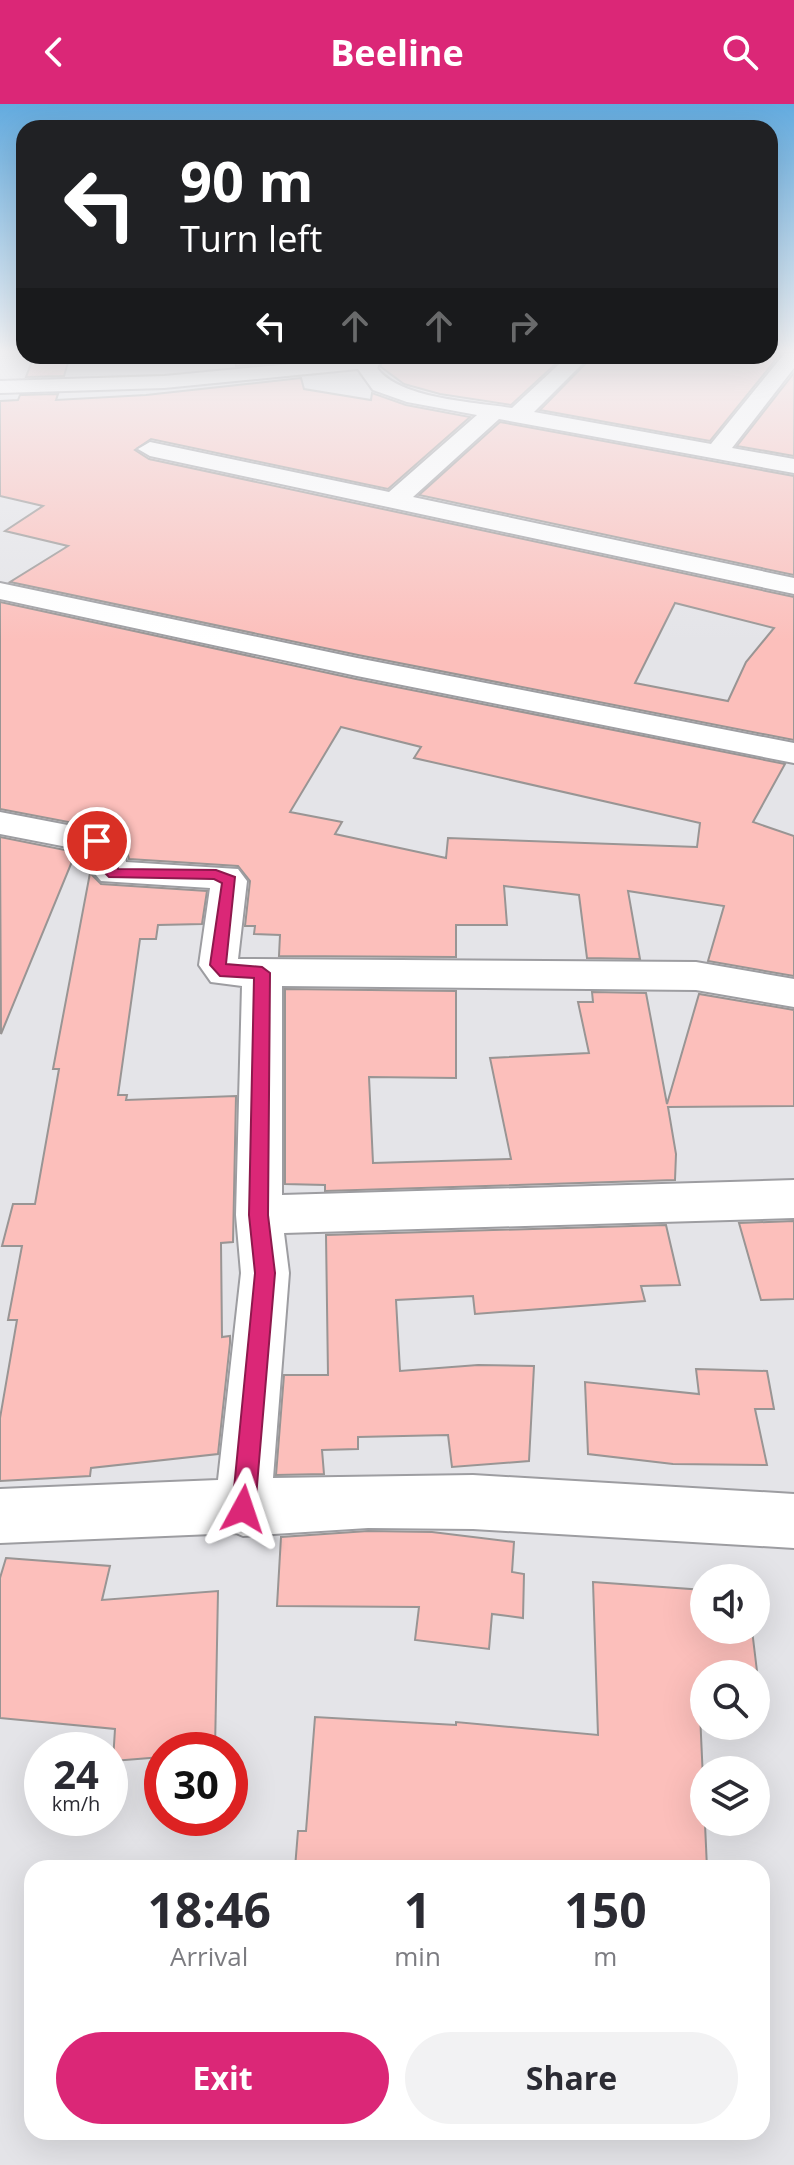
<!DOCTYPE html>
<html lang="en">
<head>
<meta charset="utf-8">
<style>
  body { margin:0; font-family:"Open Sans",sans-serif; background:#f2f2f3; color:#2b2b33; height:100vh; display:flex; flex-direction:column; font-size:30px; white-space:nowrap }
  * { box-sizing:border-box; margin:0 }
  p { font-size:26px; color:#7c7c81 }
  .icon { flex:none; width:44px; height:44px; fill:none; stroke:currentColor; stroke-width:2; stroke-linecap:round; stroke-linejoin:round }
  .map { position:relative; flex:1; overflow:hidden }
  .sheet { position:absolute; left:24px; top:1756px; width:746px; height:280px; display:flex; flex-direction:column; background:#fff; border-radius:24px; box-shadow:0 8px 32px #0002 }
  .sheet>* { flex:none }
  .top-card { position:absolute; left:16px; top:16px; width:762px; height:244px; border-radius:24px; box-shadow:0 8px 32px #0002; background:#202124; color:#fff; overflow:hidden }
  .controls { position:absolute; left:690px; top:1460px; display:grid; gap:16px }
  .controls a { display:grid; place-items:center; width:80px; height:80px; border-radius:50%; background:#fff; box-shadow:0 8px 32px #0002; font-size:40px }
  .speed { position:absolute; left:24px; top:1628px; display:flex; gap:16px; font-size:40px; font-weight:700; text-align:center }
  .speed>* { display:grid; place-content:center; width:104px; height:104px; border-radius:50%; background:#fff; box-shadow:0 8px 32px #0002; line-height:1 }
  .speed small { font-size:20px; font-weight:400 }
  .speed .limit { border:12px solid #d22; background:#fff; color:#111 }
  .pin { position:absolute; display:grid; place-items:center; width:68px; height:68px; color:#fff; margin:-34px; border:4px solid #fff; border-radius:50%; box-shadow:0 2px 8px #0007 }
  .me { position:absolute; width:88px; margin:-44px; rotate:5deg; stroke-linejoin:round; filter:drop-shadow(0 0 6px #0008) }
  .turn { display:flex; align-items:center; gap:28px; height:168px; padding:0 32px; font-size:36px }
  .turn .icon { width:104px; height:104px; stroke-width:2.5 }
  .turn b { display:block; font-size:56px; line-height:68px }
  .lanes { display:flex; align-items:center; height:76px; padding:0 32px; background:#0003; justify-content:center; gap:40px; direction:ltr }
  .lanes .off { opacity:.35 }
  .eta { display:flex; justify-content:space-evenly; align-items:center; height:136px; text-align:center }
  .eta b { font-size:48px; font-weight:700; line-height:56px }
  .button { display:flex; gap:16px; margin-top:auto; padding:16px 32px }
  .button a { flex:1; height:92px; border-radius:48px; background:#db2777; color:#fff; font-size:32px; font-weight:700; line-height:92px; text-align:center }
  .button a+a { background:#f2f2f3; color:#2b2b33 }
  header { display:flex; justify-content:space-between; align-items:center; height:104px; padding:0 32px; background:#db2777; color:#fff; font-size:36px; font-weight:700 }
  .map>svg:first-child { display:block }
  .building { fill:#fcbfbb; stroke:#999594; stroke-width:2; fill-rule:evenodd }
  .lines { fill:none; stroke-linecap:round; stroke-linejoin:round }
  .minor-casing { stroke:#9d9da1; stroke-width:4 }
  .minor { fill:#fff; fill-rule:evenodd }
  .route { fill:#db2777; stroke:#8e194d; stroke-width:2 }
</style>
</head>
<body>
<header><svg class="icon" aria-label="back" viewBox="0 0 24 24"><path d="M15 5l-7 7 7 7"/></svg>Beeline<svg class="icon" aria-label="search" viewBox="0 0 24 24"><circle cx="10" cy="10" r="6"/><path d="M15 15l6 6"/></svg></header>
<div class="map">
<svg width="794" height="2061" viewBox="0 0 794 2061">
  <rect width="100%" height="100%" fill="#e4e4e8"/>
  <g class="building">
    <path d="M 770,249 L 781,249 L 710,337 L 540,306 L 593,252 Z"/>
    <path d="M 34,252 L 70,252 L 64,272 L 26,273 Z"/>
    <path d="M 234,252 L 295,252 L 296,257 L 236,262 Z"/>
    <path d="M 380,252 L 564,252 L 511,301 L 440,290 L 404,280 L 381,263 Z"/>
    <path d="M 794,269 L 794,352 L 737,342 Z"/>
    <path d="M 301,274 L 304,285 L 371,296 L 372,289 L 406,301 L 470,313 L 388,385 L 151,335 L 135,346 L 149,355 L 794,493 L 794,636 L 358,551 L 10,478 L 68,442 L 5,427 L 43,402 L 0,392 L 0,297 L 18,296 L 20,291 L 58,290 L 56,296 L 146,291 ZM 675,499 L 774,524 L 746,558 L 728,597 L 635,579 Z"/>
    <path d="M 500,318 L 794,372 L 794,471 L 419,391 Z"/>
    <path d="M 0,498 L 356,575 L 785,660 L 753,718 L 794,732 L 794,872 L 708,857 L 724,802 L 628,787 L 640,855 L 587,854 L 579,791 L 504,782 L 507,821 L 456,821 L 456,853 L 279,852 L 280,831 L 254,830 L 255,822 L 245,822 L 250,777 L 238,762 L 129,755 L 125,740 L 110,726 L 0,705 ZM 341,623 L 421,643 L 414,654 L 700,719 L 697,743 L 448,734 L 446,754 L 335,730 L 342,718 L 290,708 Z"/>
    <path d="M 0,733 L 85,750 L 87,759 L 73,755 L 1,930 Z"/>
    <path d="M 90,769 L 101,780 L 207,787 L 202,820 L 158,821 L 156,835 L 140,835 L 118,991 L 127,991 L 126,996 L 236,992 L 233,1138 L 221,1139 L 222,1233 L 230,1232 L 230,1239 L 218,1350 L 91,1364 L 90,1372 L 0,1377 L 0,1314 L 17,1216 L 8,1216 L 22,1142 L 2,1142 L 13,1100 L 35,1100 L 59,965 L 53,965 Z"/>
    <path d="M 285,885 L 456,887 L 456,974 L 369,973 L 373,1059 L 511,1055 L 490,954 L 589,949 L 578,898 L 593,898 L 592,888 L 646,889 L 667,1000 L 699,890 L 794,906 L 794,1002 L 668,1003 L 676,1050 L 675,1076 L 325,1087 L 325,1081 L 285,1080 Z"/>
    <path d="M 794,1117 L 794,1195 L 761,1196 L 739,1119 Z"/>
    <path d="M 666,1121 L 680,1181 L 641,1182 L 645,1197 L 475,1210 L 473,1192 L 396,1196 L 400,1267 L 478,1261 L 534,1262 L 529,1357 L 452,1363 L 448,1331 L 358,1333 L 358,1345 L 322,1346 L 324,1370 L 276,1371 L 284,1271 L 328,1271 L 326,1131 Z"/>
    <path d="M 696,1265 L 767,1267 L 774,1305 L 755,1305 L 767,1361 L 673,1360 L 588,1350 L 585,1278 L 699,1290 Z"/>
    <path d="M 368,1427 L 432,1428 L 514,1438 L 512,1468 L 524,1470 L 523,1514 L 492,1510 L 489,1545 L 415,1536 L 419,1503 L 277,1502 L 281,1433 Z"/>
    <path d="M 6,1454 L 110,1462 L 102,1496 L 218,1487 L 215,1646 L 162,1646 L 162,1653 L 113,1657 L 115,1625 L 0,1614 L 0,1474 Z"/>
    <path d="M 593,1478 L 704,1486 L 704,1526 L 752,1526 L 760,1592 L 756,1592 L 756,1570 L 704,1570 L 704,1588 L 699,1587 L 707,1764 L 295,1764 L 298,1727 L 306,1727 L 315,1613 L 456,1621 L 456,1618 L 598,1631 Z"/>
  </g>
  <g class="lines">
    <defs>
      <g id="minor">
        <path d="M 785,249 L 794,249 L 794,264 L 732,344 L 794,355 L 794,369 L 499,315 L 413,393 L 794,474 L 794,490 L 150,352 L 138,345 L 150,338 L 389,388 L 477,311 L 407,298 L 373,286 L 358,265 L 164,284 L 0,289 L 0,277 L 164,272 L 377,252 L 380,258 L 377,264 C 400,295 474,298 512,304 L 568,252 L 590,252 L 534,308 L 711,340 Z"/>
        <path d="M 0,479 L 357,554 L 794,639 L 794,659 L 357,572 L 0,495 Z"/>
        <path d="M 0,708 L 109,729 L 123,742 L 126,758 L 238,765 L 247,777 L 238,855 L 696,858 L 794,875 L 794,903 L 696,886 L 282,882 L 282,1091 L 794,1076 L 794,1114 L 284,1129 L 289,1169 L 273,1374 L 473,1371 L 794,1390 L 794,1444 L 473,1425 L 368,1424 L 243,1432 L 236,1429 L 0,1439 L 0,1385 L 218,1376 L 241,1169 L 236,1111 L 242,882 L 211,878 L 199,861 L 210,784 L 101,777 L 91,765 L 88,747 L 0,730 Z"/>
      </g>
    </defs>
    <use href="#minor" class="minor-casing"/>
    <use href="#minor" class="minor"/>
  </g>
  <linearGradient id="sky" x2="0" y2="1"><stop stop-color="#63abdf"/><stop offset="0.46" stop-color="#f3f3f5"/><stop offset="1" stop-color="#f3f3f5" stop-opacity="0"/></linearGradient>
  <rect width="794" height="538" fill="url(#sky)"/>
  <path class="route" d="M 97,732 L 113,742 L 118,765 L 216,766 L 235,773 L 226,860 L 262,863 L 270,869 L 268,1111 L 275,1169 L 255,1405 L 251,1413 L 243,1416 L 235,1413 L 232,1405 L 255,1169 L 249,1111 L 254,874 L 220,872 L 210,861 L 222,779 L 214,775 L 109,773 L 101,765 L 98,744 L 90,737 Z"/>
</svg>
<div class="controls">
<a><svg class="icon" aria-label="sound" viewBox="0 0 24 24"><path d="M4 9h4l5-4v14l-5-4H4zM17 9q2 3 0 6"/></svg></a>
<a><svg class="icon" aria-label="search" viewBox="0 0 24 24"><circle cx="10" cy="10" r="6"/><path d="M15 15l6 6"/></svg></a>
<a><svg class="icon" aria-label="layers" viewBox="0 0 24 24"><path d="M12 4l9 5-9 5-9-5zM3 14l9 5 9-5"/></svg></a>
</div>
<div class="speed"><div>24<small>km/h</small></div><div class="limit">30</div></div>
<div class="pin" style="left:97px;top:737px;background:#d93025"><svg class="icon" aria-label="arrive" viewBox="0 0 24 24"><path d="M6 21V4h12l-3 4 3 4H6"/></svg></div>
<svg class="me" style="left:243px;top:1405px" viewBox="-20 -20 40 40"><path d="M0-17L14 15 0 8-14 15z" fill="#db2777" stroke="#fff" stroke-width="4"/></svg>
<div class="top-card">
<div class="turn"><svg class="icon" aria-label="left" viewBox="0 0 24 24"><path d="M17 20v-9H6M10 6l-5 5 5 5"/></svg><div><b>90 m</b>Turn left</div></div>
<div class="lanes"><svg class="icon" aria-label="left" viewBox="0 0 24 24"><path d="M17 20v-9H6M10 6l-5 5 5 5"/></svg><svg class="icon off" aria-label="ahead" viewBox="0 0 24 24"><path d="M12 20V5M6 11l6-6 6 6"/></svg><svg class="icon off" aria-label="ahead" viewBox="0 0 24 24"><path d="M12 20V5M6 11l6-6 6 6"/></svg><svg class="icon off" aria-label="right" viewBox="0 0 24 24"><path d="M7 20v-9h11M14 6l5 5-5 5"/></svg></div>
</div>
<section class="sheet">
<div class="eta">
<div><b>18:46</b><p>Arrival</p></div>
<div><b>1</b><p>min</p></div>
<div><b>150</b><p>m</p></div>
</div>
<div class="button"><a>Exit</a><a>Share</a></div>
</section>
</div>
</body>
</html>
